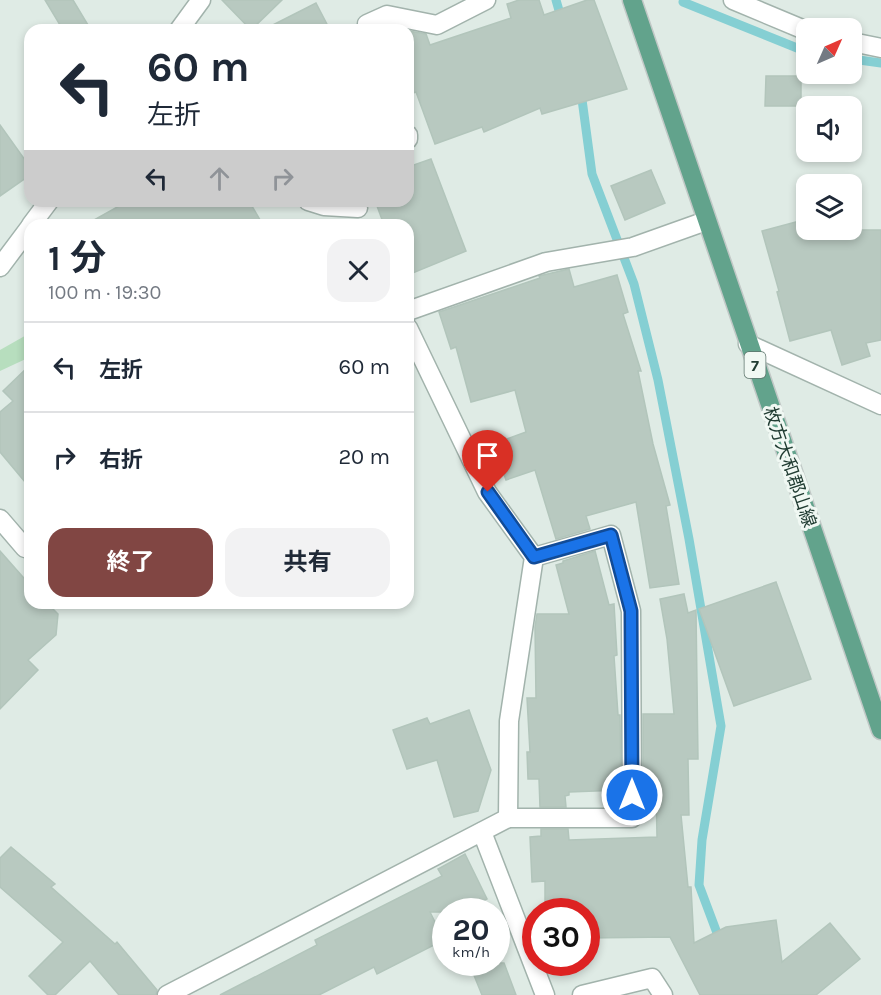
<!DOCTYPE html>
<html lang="ja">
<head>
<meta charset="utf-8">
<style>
  body { margin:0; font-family:Karla,"Noto Sans JP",sans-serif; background:#f2f2f3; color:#1f2937; height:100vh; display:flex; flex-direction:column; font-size:22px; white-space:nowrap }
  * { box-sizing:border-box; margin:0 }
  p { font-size:20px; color:#747a83 }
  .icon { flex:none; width:33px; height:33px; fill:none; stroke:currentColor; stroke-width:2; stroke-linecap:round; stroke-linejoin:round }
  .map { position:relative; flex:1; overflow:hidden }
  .side { position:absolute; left:24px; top:219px; width:390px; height:390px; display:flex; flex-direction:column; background:#fff; border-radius:18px; box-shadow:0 3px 9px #0003 }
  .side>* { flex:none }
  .top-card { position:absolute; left:24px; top:24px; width:390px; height:183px; border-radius:18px; box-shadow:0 3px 9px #0003; background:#fff; color:#1f2937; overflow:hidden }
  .needle { width:39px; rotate:45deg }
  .buttons { position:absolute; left:796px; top:18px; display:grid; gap:12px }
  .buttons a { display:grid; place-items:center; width:66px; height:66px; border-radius:12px; background:#fff; box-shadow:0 3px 9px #0003; font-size:30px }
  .speed { position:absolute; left:432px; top:898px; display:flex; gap:12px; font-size:30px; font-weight:700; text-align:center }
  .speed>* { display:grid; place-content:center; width:78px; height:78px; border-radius:50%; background:#fff; box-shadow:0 3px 9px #0003; line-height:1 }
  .speed small { font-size:15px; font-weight:400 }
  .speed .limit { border:9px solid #d22; background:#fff; color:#111 }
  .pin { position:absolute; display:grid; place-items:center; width:51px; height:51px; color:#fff; margin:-62px -26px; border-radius:50% 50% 50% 0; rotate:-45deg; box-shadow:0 0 6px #0007 }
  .pin .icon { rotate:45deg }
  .me { position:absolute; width:66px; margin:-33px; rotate:0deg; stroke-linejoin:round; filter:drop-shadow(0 0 4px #0008) }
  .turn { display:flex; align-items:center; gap:21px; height:126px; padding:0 24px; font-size:27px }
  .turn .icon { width:78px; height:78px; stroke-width:2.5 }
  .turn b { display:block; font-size:42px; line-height:51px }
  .lanes { display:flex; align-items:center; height:57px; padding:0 24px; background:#0003; justify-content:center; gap:30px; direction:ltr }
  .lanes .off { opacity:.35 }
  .round { display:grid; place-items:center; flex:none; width:63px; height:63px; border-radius:18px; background:#f2f2f3 }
  .headline { display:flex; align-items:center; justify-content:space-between; height:102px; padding:0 24px }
  h1 { font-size:36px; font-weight:700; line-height:45px }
  .cta { display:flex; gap:12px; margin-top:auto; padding:12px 24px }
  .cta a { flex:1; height:69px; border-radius:18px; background:#814643; color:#fff; font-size:24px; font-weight:700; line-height:69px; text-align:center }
  .cta a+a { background:#f2f2f3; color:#1f2937 }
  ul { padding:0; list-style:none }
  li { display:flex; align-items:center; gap:18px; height:90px; padding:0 24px; border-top:2px solid #e0e1e3 }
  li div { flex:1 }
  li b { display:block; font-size:22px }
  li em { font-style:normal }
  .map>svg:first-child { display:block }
  .green { fill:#b7debe }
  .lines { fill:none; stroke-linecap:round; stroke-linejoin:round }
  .stream { stroke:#85cfd3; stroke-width:9 }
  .building { fill:#b8c9c0; stroke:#b2c5bb; stroke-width:1.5 }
  .minor-casing { stroke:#a2b3ac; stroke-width:21 }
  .tertiary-casing { stroke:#a2b3ac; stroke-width:21 }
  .primary-casing { stroke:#c1c8c6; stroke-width:21 }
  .minor { stroke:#fff; stroke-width:18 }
  .tertiary { stroke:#fff; stroke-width:18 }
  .primary { stroke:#62a38c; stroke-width:18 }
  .route-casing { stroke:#114b97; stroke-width:15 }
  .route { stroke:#1a73e8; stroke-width:10 }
  .labels { text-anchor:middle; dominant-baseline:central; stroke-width:6; stroke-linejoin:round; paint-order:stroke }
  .shield { fill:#f0f8f3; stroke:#5e746c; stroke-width:1.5 }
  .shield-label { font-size:16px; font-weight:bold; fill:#203c32 }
  .street-label { font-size:18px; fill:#203c32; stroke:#f0f8f3 }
</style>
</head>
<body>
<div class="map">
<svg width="881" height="995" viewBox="0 0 881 995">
  <rect width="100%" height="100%" fill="#dfebe5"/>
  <path class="green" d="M 30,333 L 30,357 L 0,371 L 0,350 Z"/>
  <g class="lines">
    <g class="stream">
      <path d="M 556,0 L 562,21"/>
      <path d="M 683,2 L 807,52"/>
      <path d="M 852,59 L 881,63"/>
      <path d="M 581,92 L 592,174 L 634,284 L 658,380 L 689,539 L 721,726 L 702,840 L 699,885 L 720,941"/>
    </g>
  </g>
  <g class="building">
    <path d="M 45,0 L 73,0 L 91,30 L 63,30 Z"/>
    <path d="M 222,0 L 282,0 L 251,30 Z"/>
    <path d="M 519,0 L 539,0 L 544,15 L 587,0 L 594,0 L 627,89 L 542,114 L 540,108 L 484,132 L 482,127 L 435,144 L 416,92 L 413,93 L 408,79 L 408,31 L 426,34 L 430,45 L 511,18 L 507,4 Z"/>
    <path d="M 316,3 L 330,30 L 263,30 Z"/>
    <path d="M 766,76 L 801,76 L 801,106 L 765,106 Z"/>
    <path d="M 0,125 L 30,167 L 30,175 L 0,196 Z"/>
    <path d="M 431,159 L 466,251 L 408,275 L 408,225 L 384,225 L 377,206 L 390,201 L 408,201 L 408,167 Z"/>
    <path d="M 651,170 L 665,203 L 625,220 L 611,186 Z"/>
    <path d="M 128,201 L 249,201 L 263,225 L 85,225 Z"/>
    <path d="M 807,219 L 807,230 L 881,230 L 881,340 L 866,343 L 870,356 L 842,365 L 831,330 L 790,341 L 777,292 L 779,291 L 762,231 Z"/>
    <path d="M 569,269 L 574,287 L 617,275 L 628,312 L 623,314 L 641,371 L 638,371 L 653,444 L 670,505 L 666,506 L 679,584 L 650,588 L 636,502 L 586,516 L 590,529 L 556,539 L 535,470 L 506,480 L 493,444 L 526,432 L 515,390 L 471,402 L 456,347 L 451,349 L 439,312 L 540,278 L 539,276 Z"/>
    <path d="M 30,365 L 30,488 L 0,452 L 0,412 L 13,401 L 3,391 Z"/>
    <path d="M 0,551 L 30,585 L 30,603 L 47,603 L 58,614 L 56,635 L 28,660 L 38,670 L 0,709 Z"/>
    <path d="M 595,551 L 609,605 L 614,604 L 617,655 L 614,656 L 618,715 L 620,715 L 621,790 L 569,792 L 569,795 L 565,796 L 566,807 L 540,807 L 539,779 L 528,779 L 527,752 L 530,752 L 527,698 L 536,698 L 535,627 L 537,614 L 569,614 L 556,565 L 563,563 L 563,561 Z"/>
    <path d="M 776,582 L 811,679 L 734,706 L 699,609 Z"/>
    <path d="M 684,594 L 688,613 L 696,610 L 698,759 L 688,759 L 689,815 L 681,815 L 688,887 L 691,887 L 694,943 L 726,927 L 776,920 L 782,962 L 830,923 L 860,959 L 816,995 L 700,995 L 670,937 L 586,938 L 586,912 L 545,912 L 545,881 L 532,882 L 530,837 L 541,836 L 541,829 L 568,829 L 569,840 L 657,837 L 656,789 L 643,789 L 643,714 L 674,714 L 667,639 L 660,599 Z"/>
    <path d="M 469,710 L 491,770 L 478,811 L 454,817 L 437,760 L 407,769 L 393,730 L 427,718 L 430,724 Z"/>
    <path d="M 11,847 L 55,884 L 51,887 L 115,944 L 117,942 L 157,990 L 156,995 L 119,995 L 90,961 L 55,995 L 48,995 L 29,976 L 63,942 L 0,887 L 0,858 Z"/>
    <path d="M 465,854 L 487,899 L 483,901 L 487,912 L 430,912 L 444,940 L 377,974 L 374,967 L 319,995 L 220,995 L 317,945 L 315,940 L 442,876 L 438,869 Z"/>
    <path d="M 469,963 L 504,963 L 516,995 L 482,995 Z"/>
  </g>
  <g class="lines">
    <defs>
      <g id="minor">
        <path d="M 733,0 L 807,31"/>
        <path d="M 368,30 L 367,24 L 387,15 L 437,25 L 486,0"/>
        <path d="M 852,42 L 881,48"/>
        <path d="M 408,135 L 408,139"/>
        <path d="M 308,201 L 324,206 L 358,208"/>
        <path d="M 408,311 L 546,262 L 633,247 L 706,221"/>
        <path d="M 748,344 L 881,405"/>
        <path d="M 0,519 L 25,548 L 30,545"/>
        <path d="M 508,818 L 632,818 L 631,611 L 611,535 L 534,557"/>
        <path d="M 482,832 L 545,995"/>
        <path d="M 167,995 L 508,818 L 509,721 L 534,557 L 487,492 L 408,328"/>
        <path d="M 582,995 L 652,978 L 663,995"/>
      </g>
      <g id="tertiary">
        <path d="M 179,30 L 201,0"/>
        <path d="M 31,225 L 49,201"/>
        <path d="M 0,267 L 30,227"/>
      </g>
      <path id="primary" d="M 632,0 L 881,730"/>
    </defs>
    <use href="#minor" class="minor-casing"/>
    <use href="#tertiary" class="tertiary-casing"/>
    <use href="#primary" class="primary-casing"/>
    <use href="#minor" class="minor"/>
    <use href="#tertiary" class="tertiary"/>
    <use href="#primary" class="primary"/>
  </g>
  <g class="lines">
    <defs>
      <path id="route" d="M 488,492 L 534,557 L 611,535 L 631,611 L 632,795"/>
    </defs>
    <use href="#route" class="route-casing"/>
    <use href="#route" class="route"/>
  </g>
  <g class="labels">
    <rect class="shield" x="744.5" y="352" width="21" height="26" rx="4.5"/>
    <g class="shield-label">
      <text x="755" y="365">7</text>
    </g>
    <g class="street-label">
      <text transform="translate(790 467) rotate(71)">枚方大和郡山線</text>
    </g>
  </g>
</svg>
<div class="buttons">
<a><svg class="needle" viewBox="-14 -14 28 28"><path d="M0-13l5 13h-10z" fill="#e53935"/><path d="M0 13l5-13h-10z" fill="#747a83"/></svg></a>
<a><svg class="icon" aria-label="sound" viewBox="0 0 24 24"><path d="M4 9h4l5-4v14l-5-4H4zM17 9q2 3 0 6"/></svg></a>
<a><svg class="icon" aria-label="layers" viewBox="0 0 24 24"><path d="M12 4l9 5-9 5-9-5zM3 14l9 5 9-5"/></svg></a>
</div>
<div class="speed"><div>20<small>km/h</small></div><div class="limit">30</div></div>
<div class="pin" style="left:488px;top:492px;background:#d93025"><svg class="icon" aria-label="arrive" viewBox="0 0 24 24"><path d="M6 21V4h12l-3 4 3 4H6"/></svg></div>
<svg class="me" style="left:632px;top:795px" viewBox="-20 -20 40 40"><circle r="17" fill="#1a73e8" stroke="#fff" stroke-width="3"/><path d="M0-11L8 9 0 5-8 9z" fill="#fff"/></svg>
<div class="top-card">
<div class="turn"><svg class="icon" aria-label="left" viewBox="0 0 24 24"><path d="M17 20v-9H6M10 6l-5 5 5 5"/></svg><div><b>60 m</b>左折</div></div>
<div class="lanes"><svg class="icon" aria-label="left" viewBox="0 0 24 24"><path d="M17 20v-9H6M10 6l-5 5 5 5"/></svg><svg class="icon off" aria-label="ahead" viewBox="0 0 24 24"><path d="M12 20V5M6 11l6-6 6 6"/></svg><svg class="icon off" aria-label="right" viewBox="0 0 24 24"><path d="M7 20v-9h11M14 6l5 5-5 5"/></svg></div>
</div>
<section class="side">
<div class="headline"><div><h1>1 分</h1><p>100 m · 19:30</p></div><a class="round"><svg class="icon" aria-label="close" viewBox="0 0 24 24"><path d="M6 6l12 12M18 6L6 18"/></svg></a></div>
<ul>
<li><svg class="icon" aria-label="left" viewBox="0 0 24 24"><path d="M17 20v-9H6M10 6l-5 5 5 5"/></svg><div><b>左折</b></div><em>60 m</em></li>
<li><svg class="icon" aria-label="right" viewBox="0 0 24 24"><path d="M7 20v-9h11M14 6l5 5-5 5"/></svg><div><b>右折</b></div><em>20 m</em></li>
</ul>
<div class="cta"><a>終了</a><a>共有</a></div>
</section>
</div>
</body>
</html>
